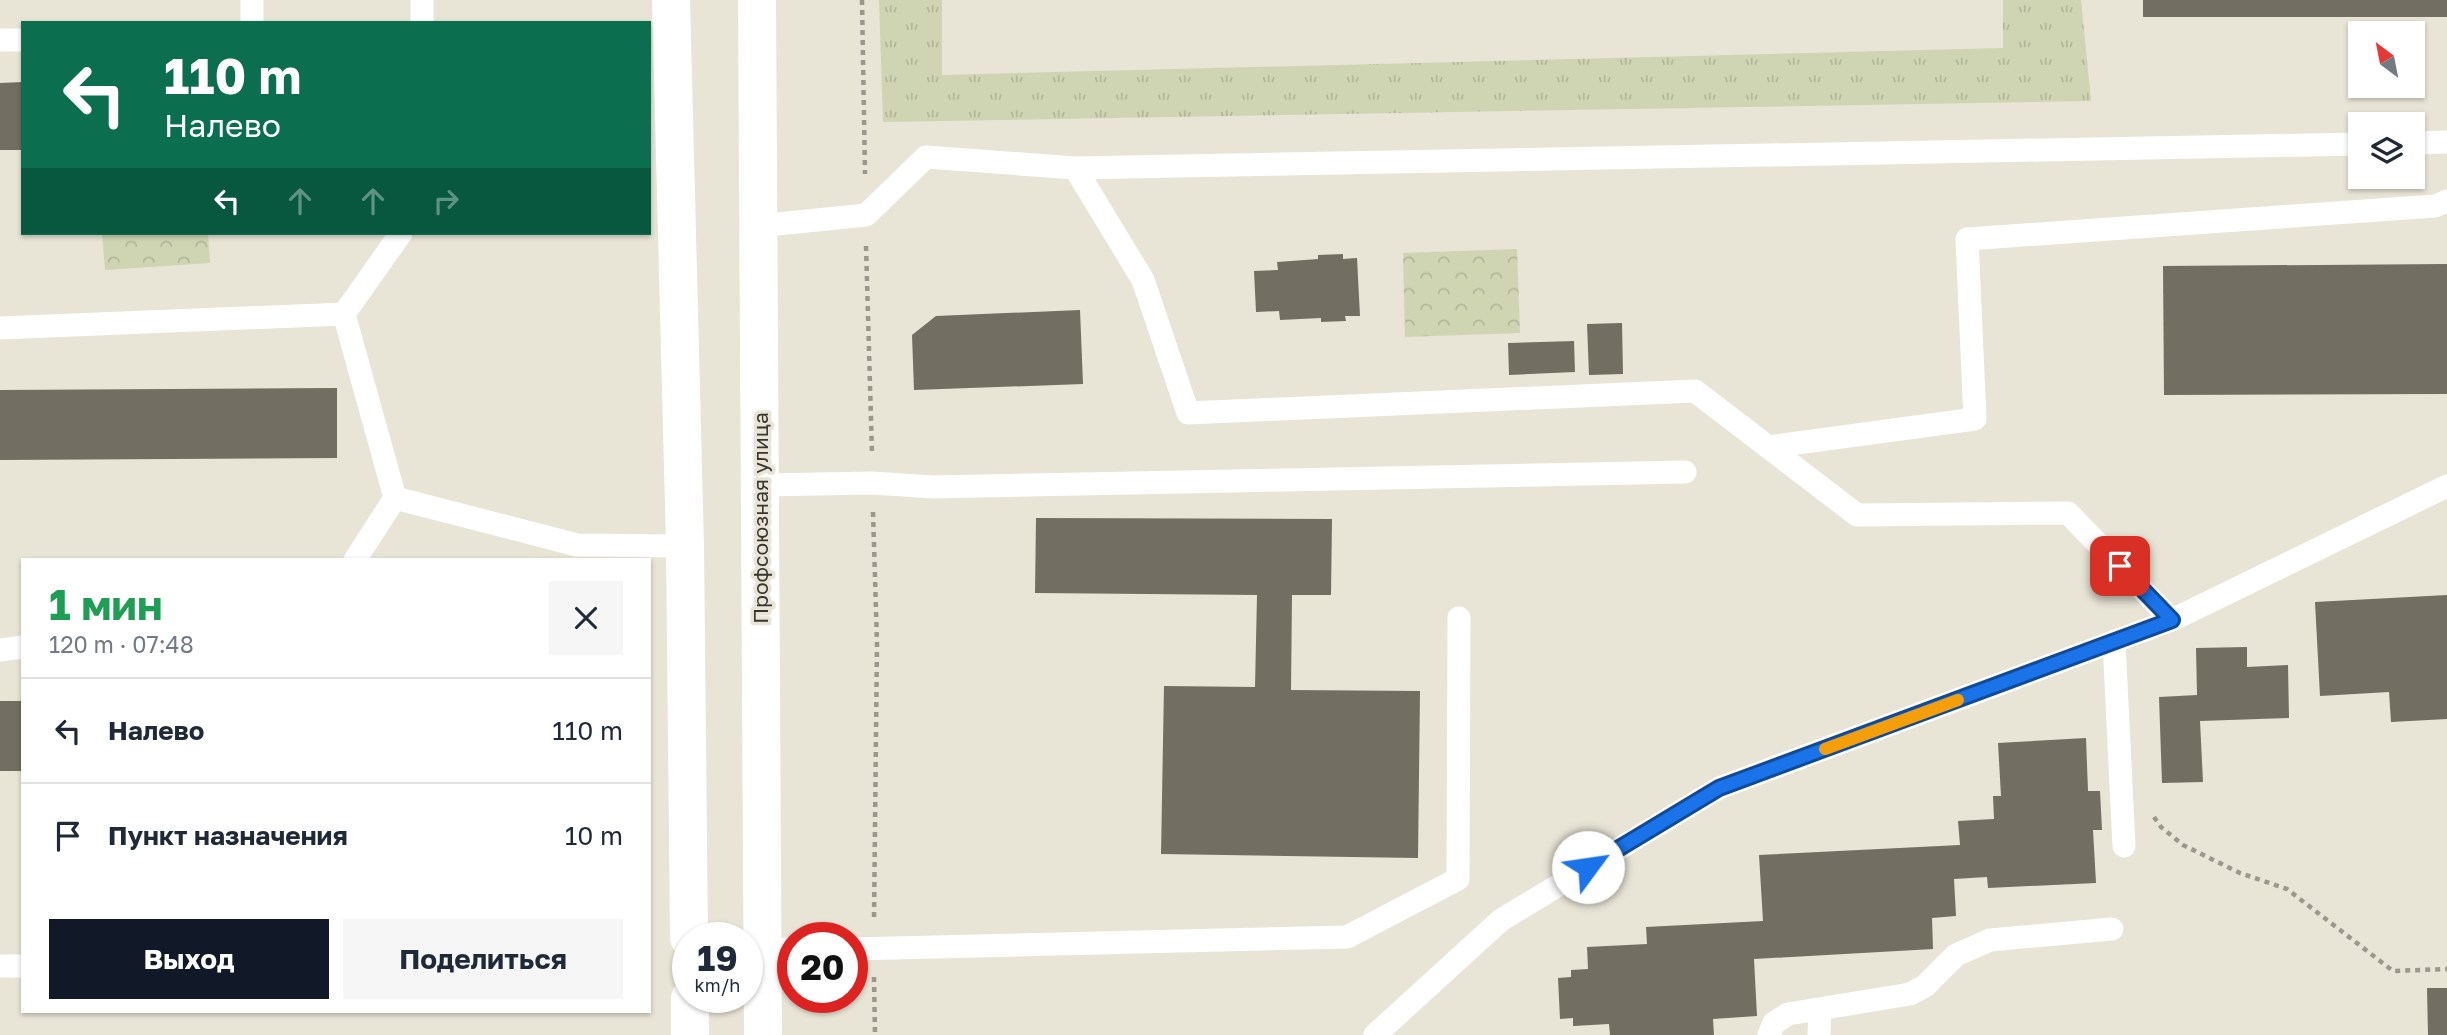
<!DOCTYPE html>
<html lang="ru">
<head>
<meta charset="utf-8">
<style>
  body { margin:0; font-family:"Golos Text",sans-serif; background:#f6f6f7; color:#1f2937; height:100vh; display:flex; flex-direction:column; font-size:26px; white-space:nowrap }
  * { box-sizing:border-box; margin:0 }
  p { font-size:23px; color:#747a83 }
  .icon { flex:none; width:38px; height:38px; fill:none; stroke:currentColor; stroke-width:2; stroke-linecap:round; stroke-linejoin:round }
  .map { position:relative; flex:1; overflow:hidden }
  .side { position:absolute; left:21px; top:558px; width:630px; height:455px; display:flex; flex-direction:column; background:#fff; border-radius:0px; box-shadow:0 2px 5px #0004 }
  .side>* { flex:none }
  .banner { position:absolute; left:21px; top:21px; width:630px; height:214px; border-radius:0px; box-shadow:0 2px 5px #0004; background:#0b6e4f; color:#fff; overflow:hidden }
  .needle { width:46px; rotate:328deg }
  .tools { position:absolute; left:2348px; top:21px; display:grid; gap:14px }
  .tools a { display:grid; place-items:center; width:77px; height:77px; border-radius:0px; background:#fff; box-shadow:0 2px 5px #0004; font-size:35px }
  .speed { position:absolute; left:672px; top:922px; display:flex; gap:14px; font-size:35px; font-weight:700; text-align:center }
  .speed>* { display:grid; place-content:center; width:91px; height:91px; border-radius:50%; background:#fff; box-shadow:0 2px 5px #0004; line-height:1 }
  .speed small { font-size:18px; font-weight:400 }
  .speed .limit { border:10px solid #d22; background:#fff; color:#111 }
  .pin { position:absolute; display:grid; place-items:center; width:60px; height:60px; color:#fff; margin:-30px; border-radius:14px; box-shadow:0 4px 10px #0006 }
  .me { position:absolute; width:77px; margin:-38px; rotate:59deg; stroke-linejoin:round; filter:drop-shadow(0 0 5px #0008) }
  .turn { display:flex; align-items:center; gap:24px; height:147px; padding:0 28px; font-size:32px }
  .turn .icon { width:91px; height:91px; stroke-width:2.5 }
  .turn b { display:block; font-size:49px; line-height:60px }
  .lanes { display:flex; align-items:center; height:66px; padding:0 28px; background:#0003; justify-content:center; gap:35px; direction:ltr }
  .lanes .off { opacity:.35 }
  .round { display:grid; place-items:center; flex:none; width:74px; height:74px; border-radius:0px; background:#f6f6f7 }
  .overview { display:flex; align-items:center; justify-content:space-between; height:119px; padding:0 28px }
  h1 { font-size:42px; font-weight:700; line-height:52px; color:#1e9e55 }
  .primary-button { display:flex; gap:14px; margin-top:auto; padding:14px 28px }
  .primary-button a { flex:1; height:80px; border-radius:0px; background:#111827; color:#fff; font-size:28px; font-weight:700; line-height:80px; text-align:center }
  .primary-button a+a { background:#f6f6f7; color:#1f2937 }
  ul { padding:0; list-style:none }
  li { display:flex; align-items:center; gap:21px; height:105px; padding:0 28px; border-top:2px solid #e0e1e3 }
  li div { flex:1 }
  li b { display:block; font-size:26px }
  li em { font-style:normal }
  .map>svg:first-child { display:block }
  .grass { fill:url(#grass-tufts) }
  .park { fill:url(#park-crowns) }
  .building { fill:#726e61 }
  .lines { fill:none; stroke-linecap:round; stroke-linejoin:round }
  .path { stroke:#9a978d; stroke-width:4.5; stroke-dasharray:5 5; stroke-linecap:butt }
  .lane { stroke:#fff; stroke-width:23 }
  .primary { stroke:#fff; stroke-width:38 }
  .route-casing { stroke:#114b97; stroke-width:18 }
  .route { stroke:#1a73e8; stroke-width:12 }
  .slow { stroke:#f59e0b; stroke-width:12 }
  .labels { text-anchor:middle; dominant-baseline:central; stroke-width:7; stroke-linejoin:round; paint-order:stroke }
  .street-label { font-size:21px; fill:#383631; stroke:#e8e4d6 }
</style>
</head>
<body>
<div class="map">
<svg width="2447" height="1035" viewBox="0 0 2447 1035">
  <defs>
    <pattern id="grass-tufts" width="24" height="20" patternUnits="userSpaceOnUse" patternTransform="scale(1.75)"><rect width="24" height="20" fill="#cfd5b3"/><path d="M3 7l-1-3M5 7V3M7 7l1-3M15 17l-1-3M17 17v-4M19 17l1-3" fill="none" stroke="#b2b79a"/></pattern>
    <pattern id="park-crowns" width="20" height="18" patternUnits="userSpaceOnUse" patternTransform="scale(1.75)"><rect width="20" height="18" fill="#cfd5b3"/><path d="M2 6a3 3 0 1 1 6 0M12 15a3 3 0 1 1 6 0" fill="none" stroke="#b2b79a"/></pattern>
  </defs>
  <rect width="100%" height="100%" fill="#e8e4d6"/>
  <path class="grass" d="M 879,0 L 942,0 L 942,75 L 2003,48 L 2003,0 L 2081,0 L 2091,101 L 883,122 Z"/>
  <g class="park">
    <path d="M 102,233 L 208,233 L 210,263 L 105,270 Z"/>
    <path d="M 1517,249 L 1520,333 L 1405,337 L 1403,253 Z"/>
  </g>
  <g class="building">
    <rect x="2143" y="0" width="304" height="17"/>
    <path d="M 23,82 L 23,150 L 0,150 L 0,83 Z"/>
    <path d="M 1343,254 L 1343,259 L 1357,258 L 1360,316 L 1345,316 L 1346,321 L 1321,322 L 1321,318 L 1280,320 L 1279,311 L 1256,312 L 1254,271 L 1278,270 L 1277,262 L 1318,259 L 1318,255 Z"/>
    <path d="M 2447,264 L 2447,394 L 2164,395 L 2163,266 Z"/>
    <path d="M 1080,310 L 1083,384 L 914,390 L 912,335 L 936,316 Z"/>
    <path d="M 1622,323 L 1623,374 L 1589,375 L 1587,324 Z"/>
    <path d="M 1574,341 L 1575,372 L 1509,375 L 1508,343 Z"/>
    <path d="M 337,388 L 337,458 L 0,460 L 0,390 Z"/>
    <path d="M 1036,518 L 1332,519 L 1331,595 L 1292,595 L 1291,690 L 1420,691 L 1418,858 L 1161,854 L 1164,686 L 1255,687 L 1257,595 L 1035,593 Z"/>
    <path d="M 2447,595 L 2447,719 L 2391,722 L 2389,692 L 2320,696 L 2315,602 Z"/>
    <path d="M 2247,647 L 2247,667 L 2288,665 L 2289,718 L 2200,721 L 2203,782 L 2162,783 L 2159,697 L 2197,695 L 2196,648 Z"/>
    <rect x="0" y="701" width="23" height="70"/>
    <path d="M 2086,738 L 2088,791 L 2100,791 L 2102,830 L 2093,830 L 2096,883 L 1988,888 L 1987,877 L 1954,879 L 1956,916 L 1932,918 L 1933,949 L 1754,959 L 1757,1016 L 1713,1019 L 1714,1035 L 1610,1035 L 1609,1024 L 1573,1026 L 1573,1018 L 1560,1019 L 1558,978 L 1571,977 L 1571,970 L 1588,969 L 1587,947 L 1647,944 L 1646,927 L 1763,921 L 1759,855 L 1960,845 L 1958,821 L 1994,819 L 1993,796 L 2001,796 L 1998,743 Z"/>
    <path d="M 2427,988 L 2447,988 L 2447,1035 L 2428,1035 Z"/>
  </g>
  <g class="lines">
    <g class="path">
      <path d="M 862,0 L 865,174"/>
      <path d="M 866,246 L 872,454"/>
      <path d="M 873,512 L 877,643 L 874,919"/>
      <path d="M 2154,817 L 2161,827 L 2183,845 L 2240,873 L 2287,889 L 2393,971 L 2447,969"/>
      <path d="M 874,977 L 875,1035"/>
    </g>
    <g class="lane">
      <path d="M 422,0 L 422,23"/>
      <path d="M 252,23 L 252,0"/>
      <path d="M 0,40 L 23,40"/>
      <path d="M 2413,143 L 2447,142"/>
      <path d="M 1075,168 L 1143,280 L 1188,413 L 1695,391 L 1857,515 L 2068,513 L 2172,620"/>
      <path d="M 758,226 L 866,215 L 926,157 L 1075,168 L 2361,144"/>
      <path d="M 401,233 L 344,314 L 395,498 L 577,545 L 685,546"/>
      <path d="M 0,328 L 344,314"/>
      <path d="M 1768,447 L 1975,419 L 1967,239 L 2435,206 L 2447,201"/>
      <path d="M 759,485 L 873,483 L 933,487 L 1685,472"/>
      <path d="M 355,560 L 395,498"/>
      <path d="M 2114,642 L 2124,846"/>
      <path d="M 0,650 L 23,647"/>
      <path d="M 852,949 L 1347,937 L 1458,879 L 1459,618"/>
      <path d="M 763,950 L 793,949"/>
      <path d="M 0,966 L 23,966"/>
      <path d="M 1375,1035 L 1501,920 L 1719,788 L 2172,620 L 2447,486"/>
      <path d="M 1769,1035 L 1774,1023 L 1788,1014 L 1910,994 L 1925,986 L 1956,955 L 1990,940 L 2112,929"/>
      <path d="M 1819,1035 L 1820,1009"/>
    </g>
    <g class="primary">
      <path d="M 671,0 L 685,546 L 689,938"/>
      <path d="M 757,0 L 763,1035"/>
      <path d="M 690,998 L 690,1035"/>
    </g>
  </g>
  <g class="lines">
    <defs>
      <path id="route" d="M 1588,867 L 1719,788 L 2172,620 L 2120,566"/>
    </defs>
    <use href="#route" class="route-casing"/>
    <use href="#route" class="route"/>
    <path class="slow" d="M 1825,749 L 1958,700"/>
  </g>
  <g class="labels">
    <g class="street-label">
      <text transform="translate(760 518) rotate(-90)">Профсоюзная улица</text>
    </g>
  </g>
</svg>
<div class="tools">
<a><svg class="needle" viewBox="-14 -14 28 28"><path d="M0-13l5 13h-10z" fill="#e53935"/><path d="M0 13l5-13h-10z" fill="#747a83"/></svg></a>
<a><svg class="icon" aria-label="layers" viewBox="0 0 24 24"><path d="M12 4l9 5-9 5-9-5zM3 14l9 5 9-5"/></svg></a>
</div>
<div class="speed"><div>19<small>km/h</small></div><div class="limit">20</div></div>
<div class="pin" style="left:2120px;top:566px;background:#d93025"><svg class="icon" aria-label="arrive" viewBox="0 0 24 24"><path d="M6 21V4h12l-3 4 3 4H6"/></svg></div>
<svg class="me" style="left:1588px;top:867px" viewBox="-20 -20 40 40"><circle r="19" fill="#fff"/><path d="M0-13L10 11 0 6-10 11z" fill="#1a73e8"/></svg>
<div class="banner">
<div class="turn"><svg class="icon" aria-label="left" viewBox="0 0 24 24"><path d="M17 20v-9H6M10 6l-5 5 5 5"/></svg><div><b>110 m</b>Налево</div></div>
<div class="lanes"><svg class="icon" aria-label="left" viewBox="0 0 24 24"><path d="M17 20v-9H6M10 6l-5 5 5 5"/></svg><svg class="icon off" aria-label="ahead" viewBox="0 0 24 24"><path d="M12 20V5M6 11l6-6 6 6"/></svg><svg class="icon off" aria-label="ahead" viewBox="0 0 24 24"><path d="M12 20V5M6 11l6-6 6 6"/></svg><svg class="icon off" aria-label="right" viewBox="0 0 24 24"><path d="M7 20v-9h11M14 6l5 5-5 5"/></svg></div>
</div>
<section class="side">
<div class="overview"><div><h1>1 мин</h1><p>120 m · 07:48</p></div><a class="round"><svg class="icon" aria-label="close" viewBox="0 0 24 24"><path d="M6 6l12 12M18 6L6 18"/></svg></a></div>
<ul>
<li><svg class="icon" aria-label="left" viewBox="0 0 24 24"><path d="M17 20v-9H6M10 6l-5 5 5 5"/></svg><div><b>Налево</b></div><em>110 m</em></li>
<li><svg class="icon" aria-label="arrive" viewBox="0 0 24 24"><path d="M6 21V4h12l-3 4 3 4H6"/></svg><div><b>Пункт назначения</b></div><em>10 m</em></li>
</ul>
<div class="primary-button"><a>Выход</a><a>Поделиться</a></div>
</section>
</div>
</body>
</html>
